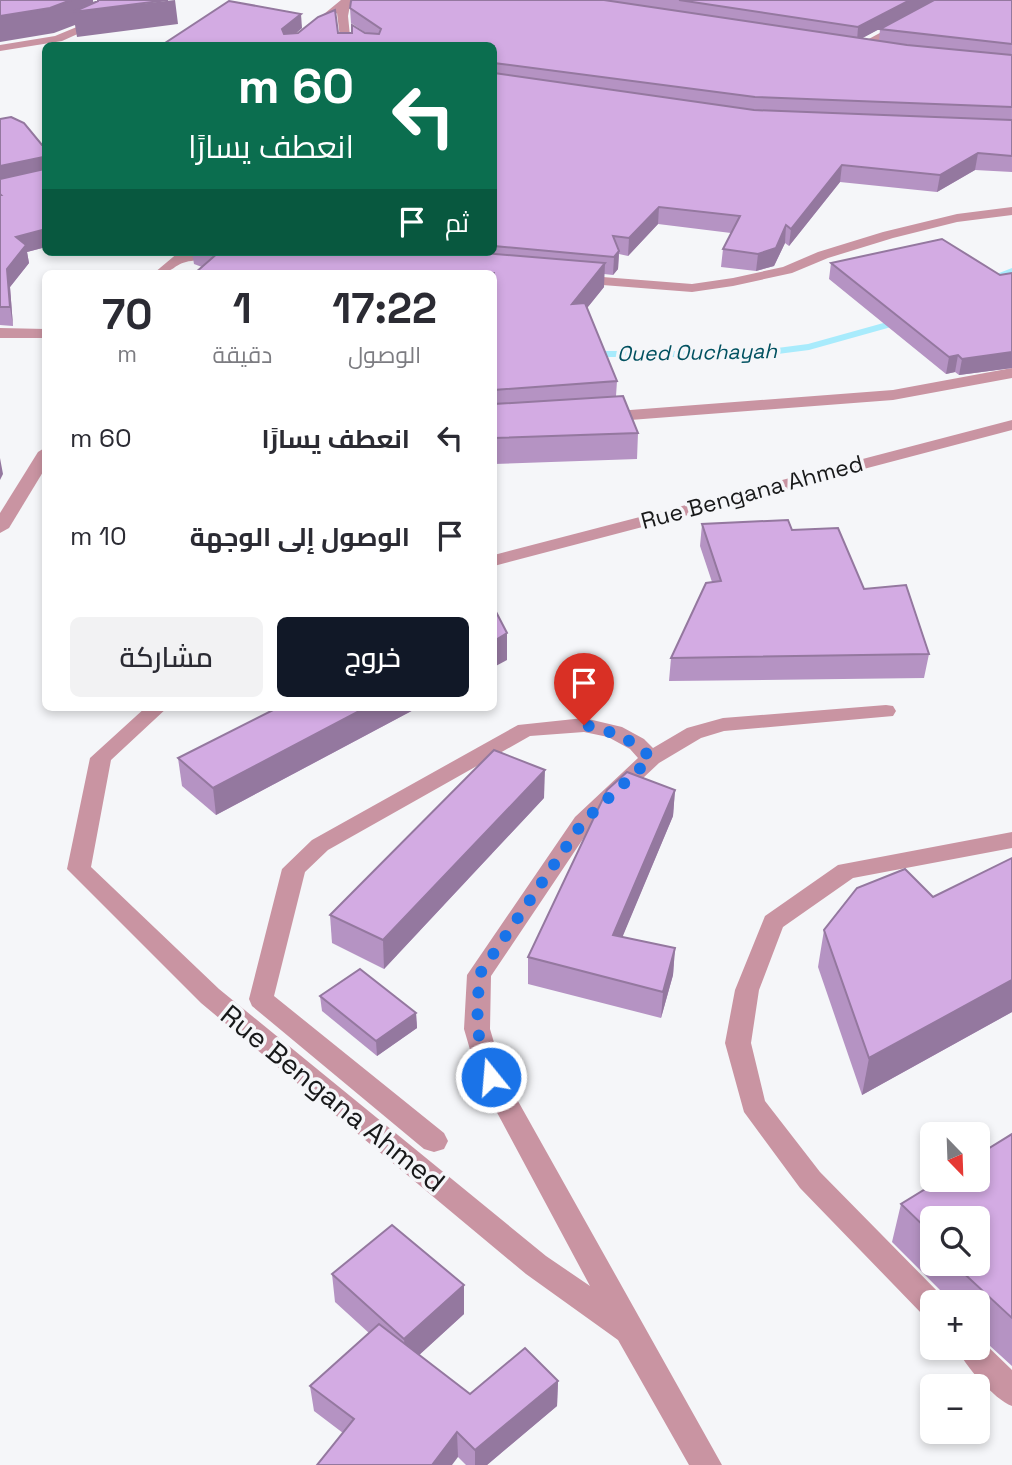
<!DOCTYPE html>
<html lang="ar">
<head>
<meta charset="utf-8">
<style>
  body { margin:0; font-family:"Space Grotesk",Cairo,sans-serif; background:#f2f2f3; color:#2b2b33; direction:rtl; height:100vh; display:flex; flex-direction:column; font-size:26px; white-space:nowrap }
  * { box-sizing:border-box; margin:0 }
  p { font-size:23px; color:#7c7c81 }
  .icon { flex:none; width:38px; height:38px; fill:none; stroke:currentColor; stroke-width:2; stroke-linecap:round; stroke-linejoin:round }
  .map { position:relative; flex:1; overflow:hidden; direction:ltr }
  .details { position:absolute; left:42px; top:270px; width:455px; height:441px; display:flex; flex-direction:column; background:#fff; border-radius:10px; box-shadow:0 4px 10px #0003; direction:rtl }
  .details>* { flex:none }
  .banner { position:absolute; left:42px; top:42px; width:455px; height:214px; border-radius:10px; box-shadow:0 4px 10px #0003; direction:rtl; background:#0b6e4f; color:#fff; overflow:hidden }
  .needle { width:46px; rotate:157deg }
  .buttons { position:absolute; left:920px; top:1122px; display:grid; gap:14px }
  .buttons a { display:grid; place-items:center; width:70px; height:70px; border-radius:10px; background:#fff; box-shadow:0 4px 10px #0003; font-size:35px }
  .pin { position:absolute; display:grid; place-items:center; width:60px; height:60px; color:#fff; margin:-72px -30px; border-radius:50% 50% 50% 0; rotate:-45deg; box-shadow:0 0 7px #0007 }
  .pin .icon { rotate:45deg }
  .me { position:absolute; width:77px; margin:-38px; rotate:343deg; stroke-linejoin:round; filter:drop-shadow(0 0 5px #0008) }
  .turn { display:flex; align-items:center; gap:24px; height:147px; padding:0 28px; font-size:32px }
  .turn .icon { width:91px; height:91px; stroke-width:2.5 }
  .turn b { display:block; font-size:49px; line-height:60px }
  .then { display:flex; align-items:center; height:66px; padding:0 28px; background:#0003; gap:14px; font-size:26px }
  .eta { display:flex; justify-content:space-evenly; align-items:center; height:119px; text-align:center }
  .eta b { font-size:42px; font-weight:600; line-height:49px }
  .button { display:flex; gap:14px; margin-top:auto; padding:14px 28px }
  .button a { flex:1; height:80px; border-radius:10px; background:#111827; color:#fff; font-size:28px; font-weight:600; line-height:80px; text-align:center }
  .button a+a { background:#f2f2f3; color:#2b2b33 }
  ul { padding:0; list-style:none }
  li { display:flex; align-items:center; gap:21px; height:98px; padding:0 28px }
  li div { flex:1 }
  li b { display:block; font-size:26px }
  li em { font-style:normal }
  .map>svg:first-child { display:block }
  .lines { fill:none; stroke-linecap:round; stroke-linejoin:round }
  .stream { fill:#a8ebfc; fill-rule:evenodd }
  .minor { fill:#c994a2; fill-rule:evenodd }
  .wall { fill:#b593c3; fill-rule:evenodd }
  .shaded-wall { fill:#94789f }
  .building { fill:#d3abe3; stroke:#94789f; stroke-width:2 }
  .route { stroke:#1a73e8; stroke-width:12; stroke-dasharray:0 21.6 }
  .labels { text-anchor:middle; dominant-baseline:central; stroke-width:7; stroke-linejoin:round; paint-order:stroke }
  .far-water-label { font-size:21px; font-style:italic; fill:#015160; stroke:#f5f6f9 }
  .street-label { font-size:23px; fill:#18191a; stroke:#f5f6f9 }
  .near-street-label { font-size:28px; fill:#18191a; stroke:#f5f6f9 }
</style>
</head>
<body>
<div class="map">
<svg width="1012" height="1465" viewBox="0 0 1012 1465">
  <rect width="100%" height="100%" fill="#f5f6f9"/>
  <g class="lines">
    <g class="stream">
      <path d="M 1012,268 L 1012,275 L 981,285 L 976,282 Z"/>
      <path d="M 905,317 L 909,318 L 909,322 L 809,350 L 755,357 L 585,357 L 579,354 L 585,351 L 755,351 L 808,344 Z"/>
    </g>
    <g class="minor">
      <path d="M 341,0 L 351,0 L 348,16 L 351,46 L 341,46 L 337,13 L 297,46 L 285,46 Z"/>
      <path d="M 940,0 L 953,0 L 865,48 L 856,46 Z"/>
      <path d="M 96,19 L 100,20 L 100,24 L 62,41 L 0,51 L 0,45 L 55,36 Z"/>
      <path d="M 1012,207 L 1012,215 L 957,222 L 893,238 L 828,258 L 792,273 L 733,286 L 692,292 L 577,283 L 570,279 L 577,275 L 692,284 L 733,278 L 783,267 L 818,252 L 883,232 L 957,214 Z"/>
      <path d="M 179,252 L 226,252 L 227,254 C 216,263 200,258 186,262 C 171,266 175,273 154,273 Z"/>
      <path d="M 0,328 L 46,329 L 46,338 L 0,338 Z"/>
      <path d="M 1012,368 L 1012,378 L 893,400 L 604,422 L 596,417 L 604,412 L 893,390 Z"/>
      <path d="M 1012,420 L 1012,430 L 494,566 L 494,555 Z"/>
      <path d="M 46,447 L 46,467 L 9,528 L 0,533 L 0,513 L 38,452 Z"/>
      <path d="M 886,705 L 893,706 L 896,711 L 893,716 L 724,731 L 701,738 L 659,763 L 591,827 L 491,976 L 490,1029 L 504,1076 L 722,1465 L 689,1465 L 618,1340 L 526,1274 L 201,1003 L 67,869 L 90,758 L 146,707 L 168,707 L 111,760 L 91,867 L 219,989 L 546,1256 L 590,1286 L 478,1077 L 464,1029 L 467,975 L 575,817 L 638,758 L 630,749 L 608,737 L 584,732 L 530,736 L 328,850 L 305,872 L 274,996 L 444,1133 L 448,1141 L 444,1149 L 434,1152 L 424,1149 L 252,1006 L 249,999 L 282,869 L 312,840 L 518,725 L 584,718 L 622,727 L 644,739 L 653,748 L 687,728 L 723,718 Z"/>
      <path d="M 1012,832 L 1012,848 L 853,878 L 783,927 L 759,990 L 751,1043 L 765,1101 L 820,1172 L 943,1297 L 946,1302 L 933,1302 L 933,1319 L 923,1315 L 800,1188 L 744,1112 L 725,1043 L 735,990 L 765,916 L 838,865 Z"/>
      <path d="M 978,1337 L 1012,1370 L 1012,1406 C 994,1399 964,1365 957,1348 L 978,1348 Z"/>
    </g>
  </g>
  <g class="wall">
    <path d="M 352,0 L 934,0 L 862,38 L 879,41 L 880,29 L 1012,0 L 1012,172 L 975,170 L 937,192 L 840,182 L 789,246 L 785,243 L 774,266 L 756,271 L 721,267 L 723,249 L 731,233 L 658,224 L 628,256 L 619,254 L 618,269 L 613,275 L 604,274 L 604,287 L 587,308 L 617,381 L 616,396 L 638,433 L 637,459 L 494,464 L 494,273 L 202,267 L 194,264 L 192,252 L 494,252 L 494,46 L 162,46 L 302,28 L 296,33 L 366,33 L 351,23 L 350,8 Z"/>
    <path d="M 0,119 L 42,145 L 46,145 L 46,247 L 27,252 L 29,263 L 10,287 L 13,326 L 0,325 Z"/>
    <path d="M 831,263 L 1000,275 L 1012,273 L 1012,368 L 959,375 L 955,372 L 946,374 L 829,279 Z"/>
    <path d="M 702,524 L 792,530 L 864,589 L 929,654 L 924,678 L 669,681 L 671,658 L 712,582 L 700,546 Z"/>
    <path d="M 279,707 L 419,707 L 216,815 L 182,786 L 178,758 Z"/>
    <path d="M 675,790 L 673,816 L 622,937 L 675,948 L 673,975 L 661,1018 L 528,984 L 528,957 Z"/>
    <path d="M 544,798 L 384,969 L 332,943 L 330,915 Z"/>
    <path d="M 1012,858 L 1012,1012 L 862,1095 L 818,967 L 824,930 L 933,897 Z"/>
    <path d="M 320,996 L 416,1013 L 417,1028 L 377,1056 L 322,1011 Z"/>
    <path d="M 1012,1134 L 1012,1366 L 978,1335 L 978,1302 L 947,1302 L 947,1300 L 945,1295 L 892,1242 L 901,1204 ZM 933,1218 L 978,1264 L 933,1264 Z"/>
    <path d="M 332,1274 L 464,1285 L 464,1314 L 419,1355 L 470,1394 L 558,1381 L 557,1406 L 487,1465 L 466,1465 L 458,1457 L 343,1433 L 314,1411 L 310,1386 L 369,1333 L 335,1302 Z"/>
  </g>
  <g class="shaded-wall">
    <path d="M 71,0 L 93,0 L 94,9 L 175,0 L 178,24 L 77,37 L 75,25 L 54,33 L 0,42 L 0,16 Z"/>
    <path d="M 910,0 L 934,0 L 857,41 L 858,27 Z"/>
    <path d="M 301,14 L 302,28 L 283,44 L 282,29 Z"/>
    <path d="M 978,153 L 975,170 L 937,192 L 940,175 Z"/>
    <path d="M 43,157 L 45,173 L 0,183 L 0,166 Z"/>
    <path d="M 842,165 L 840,182 L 789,246 L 791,229 Z"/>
    <path d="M 659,207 L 658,224 L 628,256 L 629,238 Z"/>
    <path d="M 786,225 L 785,243 L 774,266 L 756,271 L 758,254 Z"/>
    <path d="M 46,229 L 46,247 L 27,252 L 29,263 L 10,287 L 13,326 L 10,307 L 7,269 L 16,237 Z"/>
    <path d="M 619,251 L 618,269 L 613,275 L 614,257 Z"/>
    <path d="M 605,263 L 604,287 L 571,328 L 572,304 Z"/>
    <path d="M 1012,352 L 1012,368 L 959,375 L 962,359 Z"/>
    <path d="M 958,355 L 955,372 L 946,374 L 949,357 Z"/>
    <path d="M 0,458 L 3,474 L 0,480 Z"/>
    <path d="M 507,633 L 507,660 L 494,667 L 494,641 Z"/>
    <path d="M 367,707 L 419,707 L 216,815 L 213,788 Z"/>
    <path d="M 545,770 L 544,798 L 384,969 L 383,940 Z"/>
    <path d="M 675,790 L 673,816 L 612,962 L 613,935 Z"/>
    <path d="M 675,948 L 673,975 L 661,1018 L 663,992 Z"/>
    <path d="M 1012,980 L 1012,1012 L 862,1095 L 869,1058 Z"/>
    <path d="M 416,1013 L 417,1028 L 377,1056 L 376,1041 Z"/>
    <path d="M 464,1285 L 464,1314 L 406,1367 L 404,1339 Z"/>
    <path d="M 558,1381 L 557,1406 L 487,1465 L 475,1465 L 475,1450 Z"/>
    <path d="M 457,1432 L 458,1457 L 452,1465 L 432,1465 Z"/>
  </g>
  <g class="building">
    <path d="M 0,0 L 71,0 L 50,8 L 0,16 Z"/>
    <path d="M 98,0 L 168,0 L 73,12 L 98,1 Z"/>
    <path d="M 352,0 L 604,0 L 907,45 L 1012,55 L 1012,107 L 755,97 L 494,63 L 494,46 L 162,45 L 229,1 L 301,14 L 282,29 L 284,34 L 298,33 L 318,17 L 335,10 L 338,33 L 352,33 L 352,25 L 365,33 L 379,34 L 381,29 L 350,8 L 351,1 Z"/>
    <path d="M 679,0 L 910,0 L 858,27 Z"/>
    <path d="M 934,0 L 1012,0 L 1012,44 L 880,29 Z"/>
    <path d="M 494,73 L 754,110 L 1012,120 L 1012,156 L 978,153 L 940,175 L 842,165 L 791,229 L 786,225 L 776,248 L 758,254 L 723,249 L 740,216 L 659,207 L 629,238 L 613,236 L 619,251 L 614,257 L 494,246 Z"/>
    <path d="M 11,117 L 24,123 L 42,145 L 46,145 L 46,159 L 43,157 L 0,166 L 0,119 Z"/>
    <path d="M 46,164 L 46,229 L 16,237 L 26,245 L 7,269 L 10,307 L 0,307 L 0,195 L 1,195 L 0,194 L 0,179 L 45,169 Z"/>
    <path d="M 942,239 L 1000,275 L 1012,273 L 1012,352 L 962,359 L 958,355 L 949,357 L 831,263 Z"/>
    <path d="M 219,252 L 471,252 L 605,263 L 572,304 L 585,303 L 617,381 L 494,390 L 494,391 L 494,273 L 195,273 Z"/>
    <path d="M 623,396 L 638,433 L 494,438 L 494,404 Z"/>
    <path d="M 788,520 L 792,530 L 838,528 L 864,589 L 906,585 L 929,654 L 671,658 L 706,583 L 721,581 L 702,524 Z"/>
    <path d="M 494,608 L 507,633 L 494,641 Z"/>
    <path d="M 279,707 L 367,707 L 213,788 L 178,758 Z"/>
    <path d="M 494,750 L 545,770 L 383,940 L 330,915 Z"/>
    <path d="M 627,772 L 675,790 L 613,935 L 675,948 L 663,992 L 528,957 L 607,790 Z"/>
    <path d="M 1012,858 L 1012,980 L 869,1058 L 824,930 L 857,888 L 905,869 L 933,897 Z"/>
    <path d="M 360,969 L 416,1013 L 376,1041 L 320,996 Z"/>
    <path d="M 1012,1134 L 1012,1318 L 957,1267 L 959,1265 L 958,1264 L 978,1264 L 978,1218 L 933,1218 L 933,1235 L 901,1204 L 940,1180 L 978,1180 L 978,1155 Z"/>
    <path d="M 392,1225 L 464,1285 L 404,1339 L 332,1274 Z"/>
    <path d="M 379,1324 L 470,1394 L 525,1348 L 558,1381 L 475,1450 L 457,1432 L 432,1465 L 317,1465 L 354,1419 L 310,1386 Z"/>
  </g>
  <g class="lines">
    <path class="route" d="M 491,1077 L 477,1029 L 479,975 L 583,822 L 651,758 C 631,738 611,731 584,725"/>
  </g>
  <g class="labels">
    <g class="far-water-label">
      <text transform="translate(697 352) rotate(-1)">Oued Ouchayah</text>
    </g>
    <g class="street-label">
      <text transform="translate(752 492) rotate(-15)">Rue Bengana Ahmed</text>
    </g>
    <g class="near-street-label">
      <text transform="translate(333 1098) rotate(39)">Rue Bengana Ahmed</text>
    </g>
  </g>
</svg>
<div class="buttons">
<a><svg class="needle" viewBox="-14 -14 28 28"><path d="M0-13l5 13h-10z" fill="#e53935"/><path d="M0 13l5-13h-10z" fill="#7c7c81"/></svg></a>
<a><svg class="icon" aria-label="search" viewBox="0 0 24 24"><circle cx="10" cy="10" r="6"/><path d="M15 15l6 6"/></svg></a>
<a>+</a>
<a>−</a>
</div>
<div class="pin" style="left:584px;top:725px;background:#d93025"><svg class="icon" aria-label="arrive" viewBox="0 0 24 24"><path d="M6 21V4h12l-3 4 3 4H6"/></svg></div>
<svg class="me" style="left:491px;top:1077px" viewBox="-20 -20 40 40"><circle r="17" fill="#1a73e8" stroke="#fff" stroke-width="3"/><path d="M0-11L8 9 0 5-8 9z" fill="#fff"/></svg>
<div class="banner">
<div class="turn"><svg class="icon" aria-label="left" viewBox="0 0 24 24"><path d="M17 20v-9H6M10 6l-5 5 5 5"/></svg><div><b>60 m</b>انعطف يسارًا</div></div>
<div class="then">ثم<svg class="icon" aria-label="arrive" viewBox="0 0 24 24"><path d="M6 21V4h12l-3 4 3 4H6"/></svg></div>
</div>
<section class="details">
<div class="eta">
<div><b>17:22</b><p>الوصول</p></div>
<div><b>1</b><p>دقيقة</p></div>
<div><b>70</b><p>m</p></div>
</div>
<ul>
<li><svg class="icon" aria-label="left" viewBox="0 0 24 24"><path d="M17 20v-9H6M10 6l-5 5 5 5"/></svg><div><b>انعطف يسارًا</b></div><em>60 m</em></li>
<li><svg class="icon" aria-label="arrive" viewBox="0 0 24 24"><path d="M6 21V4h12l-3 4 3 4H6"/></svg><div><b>الوصول إلى الوجهة</b></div><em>10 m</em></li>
</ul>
<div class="button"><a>خروج</a><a>مشاركة</a></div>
</section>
</div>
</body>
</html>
